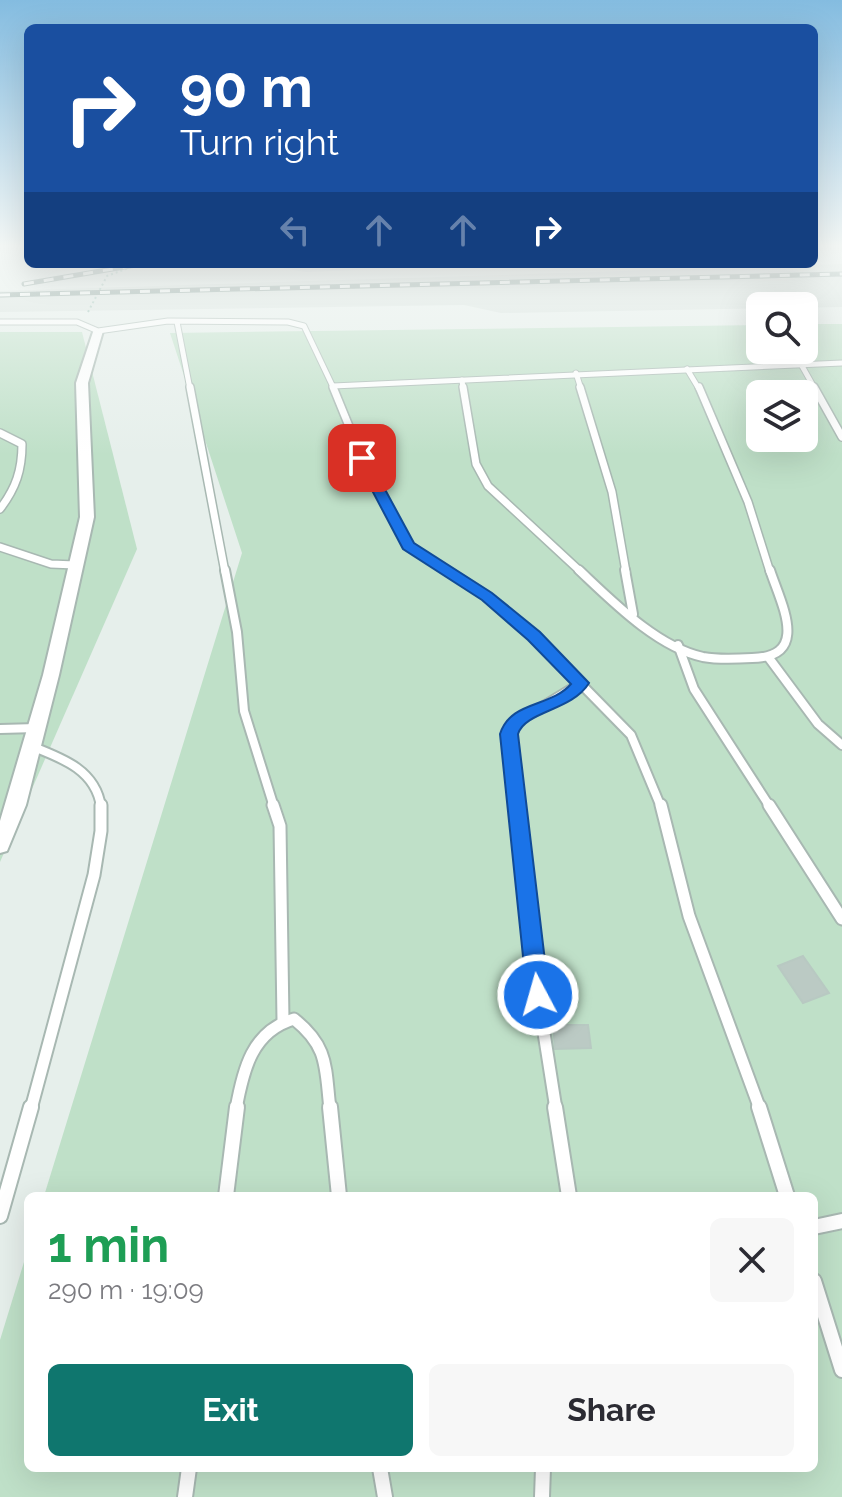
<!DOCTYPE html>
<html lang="en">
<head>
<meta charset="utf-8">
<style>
  body { margin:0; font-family:Raleway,sans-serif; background:#f7f7f7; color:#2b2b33; height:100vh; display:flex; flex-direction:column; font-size:30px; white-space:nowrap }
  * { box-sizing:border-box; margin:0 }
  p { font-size:26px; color:#7c7c81 }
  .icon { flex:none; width:44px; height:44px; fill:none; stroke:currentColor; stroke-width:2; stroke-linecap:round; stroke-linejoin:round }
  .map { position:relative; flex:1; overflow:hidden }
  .drawer { position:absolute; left:24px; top:1192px; width:794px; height:280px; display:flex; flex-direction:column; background:#fff; border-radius:12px; box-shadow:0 8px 32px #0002 }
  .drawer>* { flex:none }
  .banner { position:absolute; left:24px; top:24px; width:794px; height:244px; border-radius:12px; box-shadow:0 8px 32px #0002; background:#1a4fa0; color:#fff; overflow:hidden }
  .tools { position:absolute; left:746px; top:292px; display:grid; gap:16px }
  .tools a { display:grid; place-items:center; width:72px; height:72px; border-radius:12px; background:#fff; box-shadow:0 8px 32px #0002; font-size:40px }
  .pin { position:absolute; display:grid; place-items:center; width:68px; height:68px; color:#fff; margin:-34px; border-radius:16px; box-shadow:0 4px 12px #0006 }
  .me { position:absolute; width:88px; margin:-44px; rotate:354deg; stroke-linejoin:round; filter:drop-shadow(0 0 6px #0008) }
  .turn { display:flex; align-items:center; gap:28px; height:168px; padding:0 24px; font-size:36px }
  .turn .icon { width:104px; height:104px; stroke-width:2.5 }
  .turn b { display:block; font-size:56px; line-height:68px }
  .lanes { display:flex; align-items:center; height:76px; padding:0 24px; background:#0003; justify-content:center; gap:40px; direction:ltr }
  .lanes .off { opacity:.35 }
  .round { display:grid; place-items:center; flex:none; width:84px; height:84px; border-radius:12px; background:#f7f7f7 }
  .headline { display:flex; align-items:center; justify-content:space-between; height:136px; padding:0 24px }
  h1 { font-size:48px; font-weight:700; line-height:60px; color:#1e9e55 }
  .action { display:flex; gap:16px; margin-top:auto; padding:16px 24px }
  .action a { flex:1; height:92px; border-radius:12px; background:#0f766e; color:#fff; font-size:32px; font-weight:700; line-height:92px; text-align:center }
  .action a+a { background:#f7f7f7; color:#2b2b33 }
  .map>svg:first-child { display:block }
  .built { fill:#d4dfda }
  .green { fill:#bfe0c8; fill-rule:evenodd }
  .building { fill:#bbcac4; stroke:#b8c9c2; stroke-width:2 }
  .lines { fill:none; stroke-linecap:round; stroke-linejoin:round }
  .service-far4-casing { stroke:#a8b8b2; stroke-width:7 }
  .service-far3-casing { stroke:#a8b8b2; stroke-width:10 }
  .service-far2-casing { stroke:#a8b8b2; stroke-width:12 }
  .service-far1-casing { stroke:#a8b8b2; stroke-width:15 }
  .service-casing { stroke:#a8b8b2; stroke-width:18 }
  .minor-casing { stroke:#a8b8b2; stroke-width:4 }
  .path { stroke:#86b3a5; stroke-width:2; stroke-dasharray:2 3; stroke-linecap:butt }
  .service-far4 { stroke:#fff; stroke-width:5 }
  .service-far3 { stroke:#fff; stroke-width:7 }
  .service-far2 { stroke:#fff; stroke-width:8 }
  .service-far1 { stroke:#fff; stroke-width:11 }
  .service { stroke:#fff; stroke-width:14 }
  .minor { fill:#fff; fill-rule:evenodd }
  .rail-casing { stroke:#5f7d75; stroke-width:5 }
  .rail { stroke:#f7fbf9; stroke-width:3; stroke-dasharray:10; stroke-linecap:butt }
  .route { fill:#1a73e8; stroke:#114b97; stroke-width:2 }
</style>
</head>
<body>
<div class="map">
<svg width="842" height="1497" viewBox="0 0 842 1497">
  <rect width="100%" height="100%" fill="#e6efeb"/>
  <g class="built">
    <path d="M 259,264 L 506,264 L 306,272 Z"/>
    <path d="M 842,264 L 842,307 L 501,313 L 464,305 L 0,312 L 0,291 Z"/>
  </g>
  <g class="green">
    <path d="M 804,324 L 842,324 L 842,1497 L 0,1497 L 0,1340 L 28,1249 L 28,1468 L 814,1468 L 814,1196 L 44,1196 L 242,553 L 170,333 L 760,325 L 760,350 L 804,350 ZM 760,394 L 804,394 L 804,438 L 760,438 Z"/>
    <path d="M 0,332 L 82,332 L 137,549 L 0,862 Z"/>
  </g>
  <g class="building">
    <path d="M 803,956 L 829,993 L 803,1003 L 778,966 Z"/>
    <path d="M 553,1025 L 588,1025 L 591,1048 L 555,1049 Z"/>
  </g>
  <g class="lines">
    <defs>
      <g id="service-far4">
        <path d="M 0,322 L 77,322 L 98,331 L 168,321 L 288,322 L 304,326 L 334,389"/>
        <path d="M 177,322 L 190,389"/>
        <path d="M 802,366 L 815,389"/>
        <path d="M 687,369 L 699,389"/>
        <path d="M 576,373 L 581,389"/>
        <path d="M 462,380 L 463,389"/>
        <path d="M 333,386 L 842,363"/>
      </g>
      <g id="service-far3">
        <path d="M 190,387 L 225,572"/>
        <path d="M 333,387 L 362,458 L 409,546 L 449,572"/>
        <path d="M 463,387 L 476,464 L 488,486 L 581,572"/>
        <path d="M 580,387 L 612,492 L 626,572"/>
        <path d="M 699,387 L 748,502 L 770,572"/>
        <path d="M 814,387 L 842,437"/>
        <path d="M 0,433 L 22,444 C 22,470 16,488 0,509"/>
        <path d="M 0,547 L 51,564 L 75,565"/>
      </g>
      <g id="service-far2">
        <path d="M 225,570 L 237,632 L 244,711 L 274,807"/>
        <path d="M 446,570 L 487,596 L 534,636 L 631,735 L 661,807"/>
        <path d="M 579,570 C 612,601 657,647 703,657 C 719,660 736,659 752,658 C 811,657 781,604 770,570"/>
        <path d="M 625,570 L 633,614"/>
        <path d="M 678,645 L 694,689 L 770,807"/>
        <path d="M 769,658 L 818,724 L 842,745"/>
        <path d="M 0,729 L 37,728"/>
        <path d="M 31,746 C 62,758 96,770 101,807"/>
        <path d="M 517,807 L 509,734 L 514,724 L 581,683"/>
      </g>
      <g id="service-far1">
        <path d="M 273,805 L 280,826 L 283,1020"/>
        <path d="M 517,805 L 538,995 L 556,1109"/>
        <path d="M 661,805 L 689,916 L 760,1109"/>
        <path d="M 769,805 L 842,919"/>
        <path d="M 31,1109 L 94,875 L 101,831 L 101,805"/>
        <path d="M 236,1109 C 243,1070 252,1031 294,1019 C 329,1047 325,1067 330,1109"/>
      </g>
      <g id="service">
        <path d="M 330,1107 L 339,1196"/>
        <path d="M 555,1107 L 569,1196"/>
        <path d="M 759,1107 L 787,1196"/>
        <path d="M 226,1196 L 237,1107"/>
        <path d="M 0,1216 L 31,1107"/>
        <path d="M 814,1227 L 842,1221"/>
        <path d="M 814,1281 L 842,1370"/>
        <path d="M 380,1468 L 385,1497"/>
        <path d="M 185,1497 L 189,1468"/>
        <path d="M 542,1497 L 543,1468"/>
      </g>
      <path id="minor" d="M 94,329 L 103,331 L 88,383 L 94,517 L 59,675 L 26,805 L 7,851 L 0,853 L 0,821 L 43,675 L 80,517 L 76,383 Z"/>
    </defs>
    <use href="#service-far4" class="service-far4-casing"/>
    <use href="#service-far3" class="service-far3-casing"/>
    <use href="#service-far2" class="service-far2-casing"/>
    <use href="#service-far1" class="service-far1-casing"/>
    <use href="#service" class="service-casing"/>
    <use href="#minor" class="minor-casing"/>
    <path class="path" d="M 88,312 L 107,276 L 139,264"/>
    <use href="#service-far4" class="service-far4"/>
    <use href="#service-far3" class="service-far3"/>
    <use href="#service-far2" class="service-far2"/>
    <use href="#service-far1" class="service-far1"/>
    <use href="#service" class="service"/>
    <use href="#minor" class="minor"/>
    <defs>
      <g id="rail">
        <path d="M 24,284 L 142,264"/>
        <path d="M 0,295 L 842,274"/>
      </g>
    </defs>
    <use href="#rail" class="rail-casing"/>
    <use href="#rail" class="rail"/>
  </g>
  <linearGradient id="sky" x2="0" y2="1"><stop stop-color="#84bce0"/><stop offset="0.54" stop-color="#f4f8f6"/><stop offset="1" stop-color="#f4f8f6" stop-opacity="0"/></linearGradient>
  <rect width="842" height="455" fill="url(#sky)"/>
  <path class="route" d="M 362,455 L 368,458 L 414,543 L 492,593 L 540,632 L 589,683 C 572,711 525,711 518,734 L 549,995 L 546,1003 L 538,1006 L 530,1003 L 527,995 L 500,734 C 511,700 550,708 571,684 L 528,640 L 482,600 L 403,549 L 355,458 Z"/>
</svg>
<div class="tools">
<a><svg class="icon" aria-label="search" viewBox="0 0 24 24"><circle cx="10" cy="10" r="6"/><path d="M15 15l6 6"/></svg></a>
<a><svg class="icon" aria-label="layers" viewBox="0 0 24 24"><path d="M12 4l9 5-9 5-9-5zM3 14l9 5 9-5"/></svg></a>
</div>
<div class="pin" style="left:362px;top:458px;background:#d93025"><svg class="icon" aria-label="arrive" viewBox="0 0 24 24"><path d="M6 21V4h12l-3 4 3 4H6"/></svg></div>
<svg class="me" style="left:538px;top:995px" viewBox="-20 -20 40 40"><circle r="17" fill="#1a73e8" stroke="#fff" stroke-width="3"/><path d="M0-11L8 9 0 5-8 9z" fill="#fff"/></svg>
<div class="banner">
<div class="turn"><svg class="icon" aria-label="right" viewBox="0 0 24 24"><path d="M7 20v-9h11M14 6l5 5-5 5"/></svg><div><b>90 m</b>Turn right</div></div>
<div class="lanes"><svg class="icon off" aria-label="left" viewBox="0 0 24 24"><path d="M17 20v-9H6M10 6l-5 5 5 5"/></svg><svg class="icon off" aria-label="ahead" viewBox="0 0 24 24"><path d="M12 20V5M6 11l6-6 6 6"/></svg><svg class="icon off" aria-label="ahead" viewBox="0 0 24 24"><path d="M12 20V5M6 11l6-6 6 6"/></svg><svg class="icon" aria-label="right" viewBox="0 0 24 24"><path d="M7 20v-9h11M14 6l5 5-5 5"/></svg></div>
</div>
<section class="drawer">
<div class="headline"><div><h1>1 min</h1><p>290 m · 19:09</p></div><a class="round"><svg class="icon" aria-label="close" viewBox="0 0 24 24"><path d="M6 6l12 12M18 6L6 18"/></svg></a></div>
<div class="action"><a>Exit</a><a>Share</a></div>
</section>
</div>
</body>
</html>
